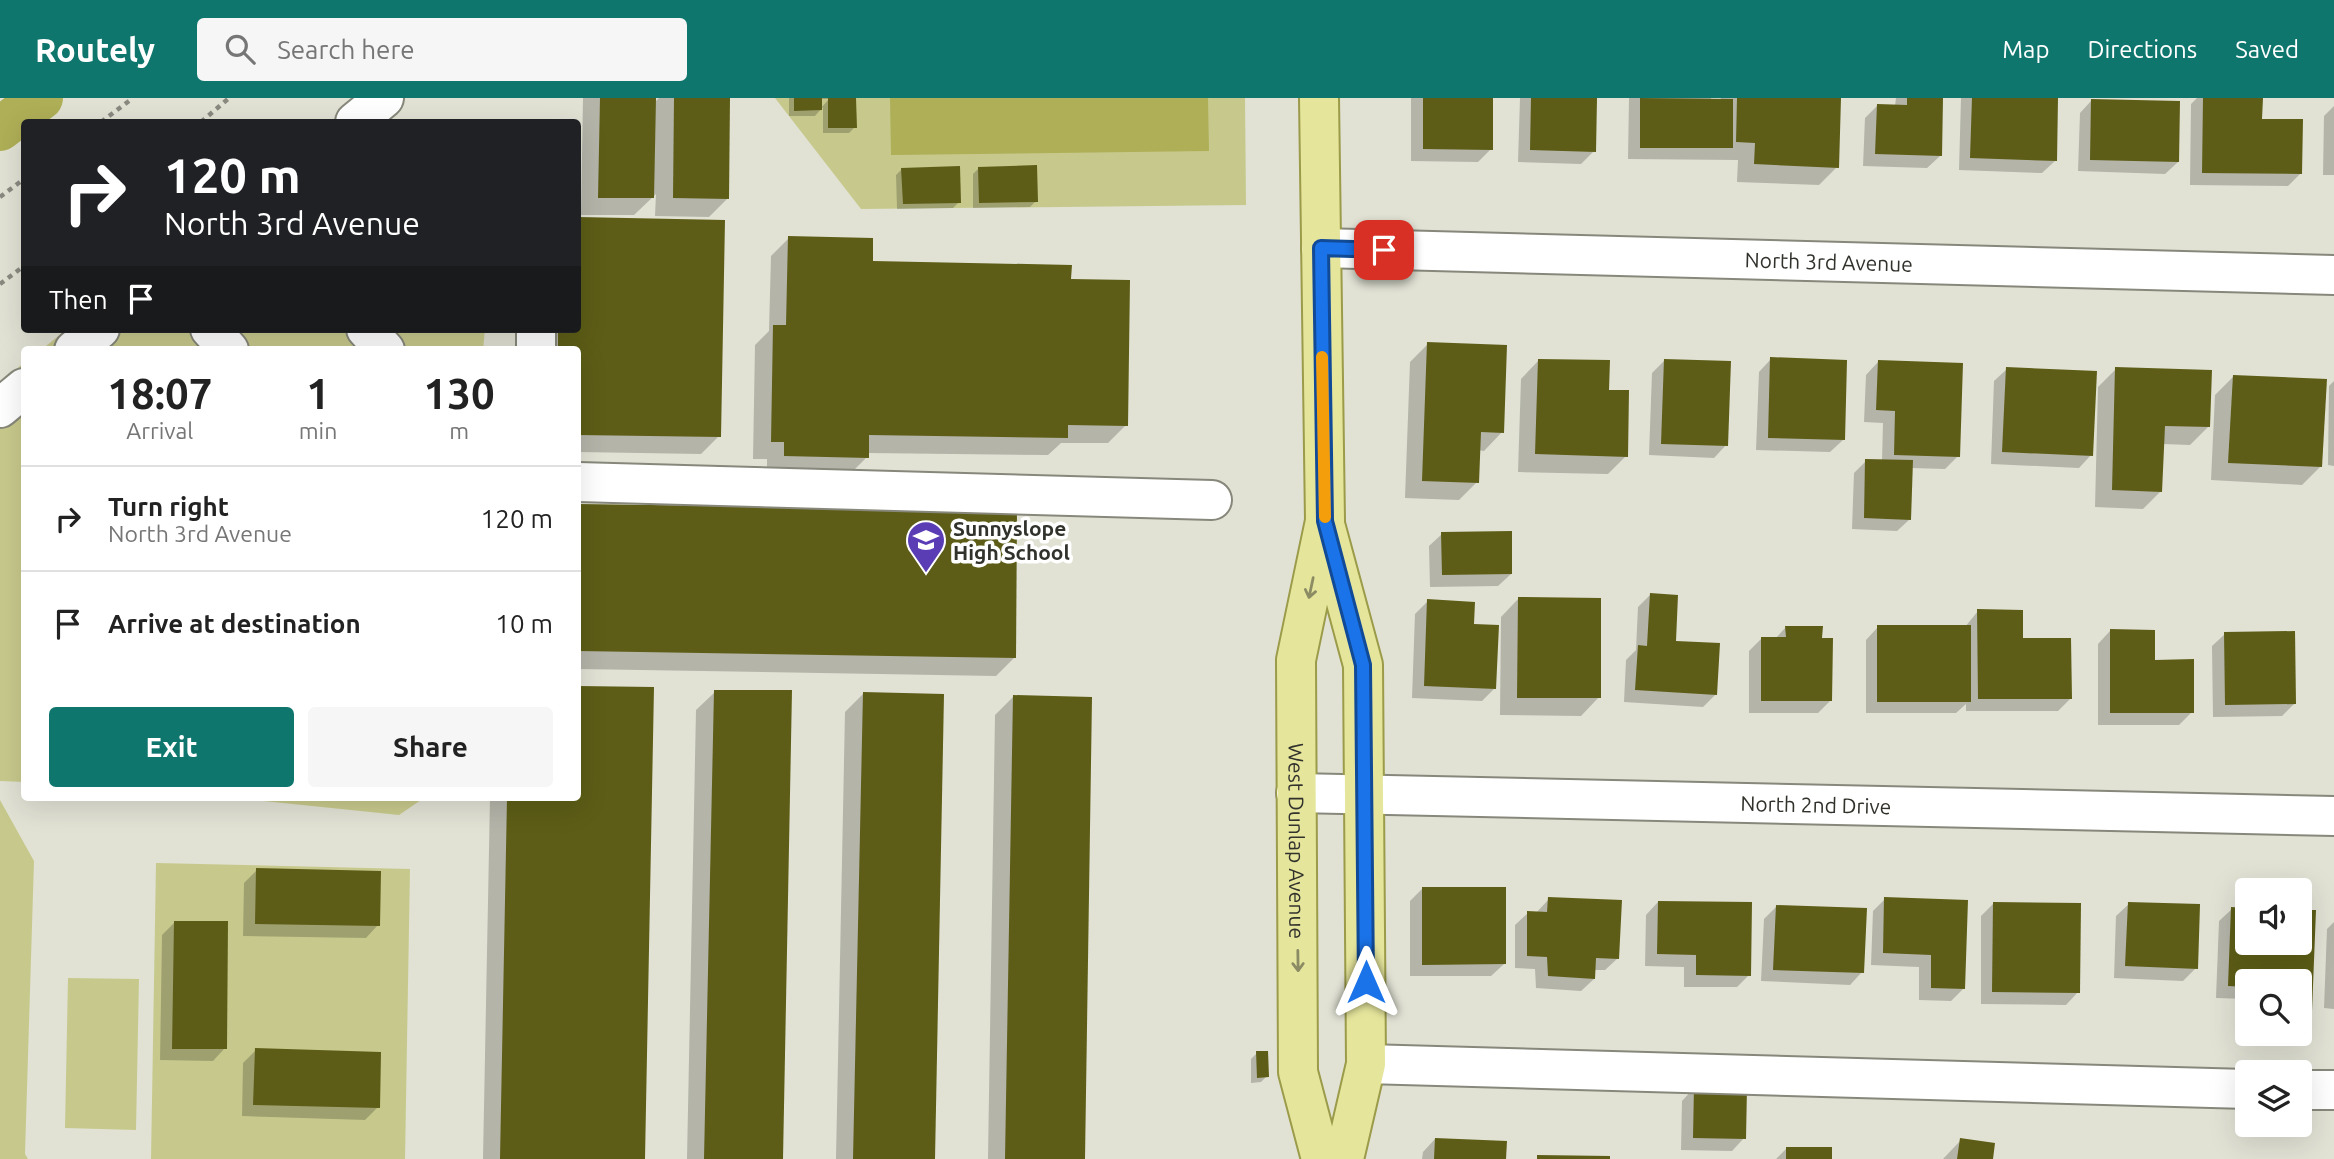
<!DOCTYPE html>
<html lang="en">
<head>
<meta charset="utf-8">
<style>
  body { margin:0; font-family:Ubuntu,sans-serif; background:#f6f6f6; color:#222; height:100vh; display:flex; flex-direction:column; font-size:26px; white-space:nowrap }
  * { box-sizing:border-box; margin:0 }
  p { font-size:23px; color:#767676 }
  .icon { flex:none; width:38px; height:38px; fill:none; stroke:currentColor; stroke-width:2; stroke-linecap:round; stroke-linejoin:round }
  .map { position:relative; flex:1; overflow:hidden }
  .drawer { position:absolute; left:21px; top:248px; width:560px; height:455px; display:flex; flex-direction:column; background:#fff; border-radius:7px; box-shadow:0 7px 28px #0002 }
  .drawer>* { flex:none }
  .top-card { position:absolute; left:21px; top:21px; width:560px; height:214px; border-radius:7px; box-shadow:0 7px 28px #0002; background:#202124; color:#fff; overflow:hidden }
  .controls { position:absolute; left:2235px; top:780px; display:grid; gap:14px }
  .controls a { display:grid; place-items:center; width:77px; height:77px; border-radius:7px; background:#fff; box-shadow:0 7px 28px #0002; font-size:35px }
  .pin { position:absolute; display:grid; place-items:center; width:60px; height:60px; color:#fff; margin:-30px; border-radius:14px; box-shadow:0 4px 10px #0006 }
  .me { position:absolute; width:77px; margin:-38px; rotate:0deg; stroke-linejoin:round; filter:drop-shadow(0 0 5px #0008) }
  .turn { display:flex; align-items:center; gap:24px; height:147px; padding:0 28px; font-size:32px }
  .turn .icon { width:91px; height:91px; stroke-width:2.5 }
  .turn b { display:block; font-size:49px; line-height:60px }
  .then { display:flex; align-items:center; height:66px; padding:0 28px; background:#0003; gap:14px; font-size:26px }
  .eta { display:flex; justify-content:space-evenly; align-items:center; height:119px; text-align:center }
  .eta b { font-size:42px; font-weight:600; line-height:49px }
  .primary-button { display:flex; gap:14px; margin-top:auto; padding:14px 28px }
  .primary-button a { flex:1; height:80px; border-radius:7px; background:#0f766e; color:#fff; font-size:28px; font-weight:600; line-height:80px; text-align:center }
  .primary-button a+a { background:#f6f6f6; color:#222 }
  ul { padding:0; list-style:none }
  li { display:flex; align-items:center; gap:21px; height:105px; padding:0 28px; border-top:2px solid #e0e0e0 }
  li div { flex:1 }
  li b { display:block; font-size:26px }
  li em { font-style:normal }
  header { display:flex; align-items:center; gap:42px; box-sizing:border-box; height:98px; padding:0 35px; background:#0f766e; color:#fff }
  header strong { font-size:33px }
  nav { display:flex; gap:38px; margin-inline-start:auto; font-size:24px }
  .search { width:490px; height:63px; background:#f6f6f6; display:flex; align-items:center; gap:18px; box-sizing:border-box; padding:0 24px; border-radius:7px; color:#767676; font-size:26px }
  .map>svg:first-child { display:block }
  .green { fill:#c7c98c }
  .water { fill:#afaf57 }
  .shadow { fill:#0003; fill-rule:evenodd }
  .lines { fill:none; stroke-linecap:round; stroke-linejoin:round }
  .canal { stroke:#afaf57; stroke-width:44 }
  .building { fill:#5d5d17 }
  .minor-casing { stroke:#87887b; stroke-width:42 }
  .major-casing { stroke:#9b9b4a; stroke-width:42 }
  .path { stroke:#898980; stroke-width:4.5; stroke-dasharray:5 5; stroke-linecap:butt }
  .minor { stroke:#fff; stroke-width:38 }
  .major { stroke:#e5e59c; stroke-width:38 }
  .oneway { stroke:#8c8c64 }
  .route-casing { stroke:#114b97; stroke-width:18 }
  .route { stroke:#1a73e8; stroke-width:12 }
  .slow { stroke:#f59e0b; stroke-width:12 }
  .labels { text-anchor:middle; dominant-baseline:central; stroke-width:7; stroke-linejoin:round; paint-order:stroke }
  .street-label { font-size:21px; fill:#32322d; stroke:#fff }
  .poi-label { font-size:21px; font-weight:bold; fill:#32322d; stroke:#fff; text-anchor:start }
</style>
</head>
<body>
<header>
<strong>Routely</strong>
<div class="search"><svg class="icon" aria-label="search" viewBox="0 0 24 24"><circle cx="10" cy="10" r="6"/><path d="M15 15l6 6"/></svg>Search here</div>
<nav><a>Map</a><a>Directions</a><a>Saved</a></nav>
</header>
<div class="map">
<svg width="2334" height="1061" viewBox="0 0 2334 1061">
  <rect width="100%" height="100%" fill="#e1e2d4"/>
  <g class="green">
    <path d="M 775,0 L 1245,0 L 1246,107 L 861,111 Z"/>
    <path d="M 67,231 L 485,231 L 483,252 L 41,252 Z"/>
    <path d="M 24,265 L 24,684 L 0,683 L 0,284 Z"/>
    <path d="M 235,700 L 424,700 L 399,717 Z"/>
    <path d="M 0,702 L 34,763 L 25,1056 L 28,1061 L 0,1061 Z"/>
    <path d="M 156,765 L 410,771 L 405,1061 L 151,1061 Z"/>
    <path d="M 68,880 L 139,881 L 136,1032 L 65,1030 Z"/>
  </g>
  <path class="water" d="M 890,0 L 1208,0 L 1209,53 L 891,57 Z"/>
  <g class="shadow">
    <path d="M 583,0 L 654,0 L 654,5 L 659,0 L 728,0 L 727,101 L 709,119 L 655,118 L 656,96 L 634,117 L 581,117 Z"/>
    <path d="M 789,0 L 848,0 L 855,29 L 849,35 L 823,35 L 823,9 L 815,18 L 789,18 ZM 820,1 L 829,1 L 821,10 Z"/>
    <path d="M 1411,0 L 1491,0 L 1491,51 L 1478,64 L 1411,63 Z"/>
    <path d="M 1520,0 L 1595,0 L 1594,53 L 1581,66 L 1518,64 Z"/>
    <path d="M 1629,0 L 1711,0 L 1711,3 L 1720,3 L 1721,0 L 1840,0 L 1837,69 L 1819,87 L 1737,84 L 1738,62 L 1628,61 Z"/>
    <path d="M 1896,0 L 1942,0 L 1940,58 L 1927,70 L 1863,68 L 1865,20 L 1877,8 L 1895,8 Z"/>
    <path d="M 1961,0 L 2056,0 L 2055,63 L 2042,75 L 1959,72 Z"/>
    <path d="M 2197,0 L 2261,0 L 2261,23 L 2300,76 L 2288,88 L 2190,87 L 2191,6 Z"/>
    <path d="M 2092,2 L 2178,64 L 2165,76 L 2078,73 L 2080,15 Z"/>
    <path d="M 2334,8 L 2334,77 L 2323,77 L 2324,18 Z"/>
    <path d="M 979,70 L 1036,103 L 1030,109 L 973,110 L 973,76 Z"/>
    <path d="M 902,71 L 959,104 L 953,110 L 897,111 L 896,77 Z"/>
    <path d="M 578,121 L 723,124 L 719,338 L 701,356 L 578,354 L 578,252 L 541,252 L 541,231 L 578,231 Z"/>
    <path d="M 789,140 L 871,165 L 1069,183 L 1126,327 L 1108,345 L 1061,345 L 1048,357 L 867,355 L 867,359 L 849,377 L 767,376 L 767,361 L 753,361 L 755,247 L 769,233 L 771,158 Z"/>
    <path d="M 1428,246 L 1502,334 L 1484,353 L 1478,352 L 1477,384 L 1459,402 L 1405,400 L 1410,264 Z"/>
    <path d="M 1771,261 L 1843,342 L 1830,354 L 1756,352 L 1759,274 Z"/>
    <path d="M 1539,262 L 1607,293 L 1626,358 L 1608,376 L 1518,374 L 1521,281 Z"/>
    <path d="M 1664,263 L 1726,347 L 1714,360 L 1649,357 L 1652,275 Z"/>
    <path d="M 1878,264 L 1958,358 L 1945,371 L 1911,370 L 1910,421 L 1897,433 L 1852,431 L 1854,375 L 1866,363 L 1882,363 L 1883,325 L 1864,324 L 1866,277 Z"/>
    <path d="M 2007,271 L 2091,357 L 2079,370 L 1991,366 L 1994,283 Z"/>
    <path d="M 2116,271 L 2208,329 L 2190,347 L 2163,346 L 2161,393 L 2143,411 L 2095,409 L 2098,289 Z"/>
    <path d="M 2233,279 L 2320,369 L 2302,387 L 2211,382 L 2215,297 Z"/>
    <path d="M 2334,283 L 2334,368 L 2328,367 L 2329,288 Z"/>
    <path d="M 578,408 L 1016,414 L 1014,560 L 996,578 L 578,571 Z"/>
    <path d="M 1442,436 L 1511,476 L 1498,488 L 1430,489 L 1429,448 Z"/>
    <path d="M 1650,497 L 1674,544 L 1716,596 L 1703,609 L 1624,604 L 1626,562 L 1636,552 L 1638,509 Z"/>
    <path d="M 1519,500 L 1599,599 L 1581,618 L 1500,617 L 1501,519 Z"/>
    <path d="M 1428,503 L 1495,590 L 1482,603 L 1412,600 L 1415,516 Z"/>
    <path d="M 1978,513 L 2021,542 L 2070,601 L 2058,613 L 1966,613 L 1966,606 L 1956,615 L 1866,615 L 1866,542 L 1878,529 L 1965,529 Z"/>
    <path d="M 1786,529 L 1821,542 L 1831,602 L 1818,615 L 1749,615 L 1749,553 L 1761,541 L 1775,541 Z"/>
    <path d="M 2110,533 L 2154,563 L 2192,614 L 2179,627 L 2098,627 L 2098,546 Z"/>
    <path d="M 2225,536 L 2295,605 L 2282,618 L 2213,619 L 2212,548 Z"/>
    <path d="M 578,590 L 652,591 L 644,1061 L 483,1061 L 490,700 L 578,700 Z"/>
    <path d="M 715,594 L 782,1061 L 687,1061 L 696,612 Z"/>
    <path d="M 863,596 L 934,1061 L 836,1061 L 845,614 Z"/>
    <path d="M 1013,599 L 1083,1061 L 988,1061 L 995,617 Z"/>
    <path d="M 257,772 L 378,827 L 366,840 L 243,838 L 244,785 Z"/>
    <path d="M 1423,790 L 1504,866 L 1491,878 L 1410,878 L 1410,803 Z"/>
    <path d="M 1549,801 L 1618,860 L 1605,872 L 1594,872 L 1594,881 L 1581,893 L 1536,890 L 1535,871 L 1515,870 L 1515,827 L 1528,815 L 1536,815 Z"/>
    <path d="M 1885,801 L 1963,891 L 1951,903 L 1919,902 L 1919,869 L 1871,867 L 1873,813 Z"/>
    <path d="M 1658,804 L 1749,877 L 1737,889 L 1684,889 L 1684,869 L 1645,868 L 1646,817 Z"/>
    <path d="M 1994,805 L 2078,894 L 2066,907 L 1981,906 L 1981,818 Z"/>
    <path d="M 2129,806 L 2196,870 L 2183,883 L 2114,880 L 2116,818 Z"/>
    <path d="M 1776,809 L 1862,874 L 1850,887 L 1761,883 L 1764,821 Z"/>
    <path d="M 2232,811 L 2247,811 L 2247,845 L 2300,845 L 2300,813 L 2314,814 L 2310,912 L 2300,923 L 2300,884 L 2247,884 L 2247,901 L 2216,900 L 2219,823 Z"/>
    <path d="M 2334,824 L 2334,911 L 2324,910 L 2327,831 Z"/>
    <path d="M 174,825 L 225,950 L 213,963 L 160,962 L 162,837 Z"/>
    <path d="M 256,952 L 378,1009 L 365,1022 L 242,1018 L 243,965 Z"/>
    <path d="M 1257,955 L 1267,978 L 1261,984 L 1251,985 L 1251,961 Z"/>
    <path d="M 1694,990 L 1744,1040 L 1732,1053 L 1681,1052 L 1682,1003 Z"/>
    <path d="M 1435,1041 L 1504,1061 L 1422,1061 L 1423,1054 Z"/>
    <path d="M 1961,1042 L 1991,1061 L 1943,1061 Z"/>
    <path d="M 1787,1050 L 1830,1061 L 1776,1061 Z"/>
  </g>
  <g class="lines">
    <path class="canal" d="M 0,31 L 41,0"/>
  </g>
  <g class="building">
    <path d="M 600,0 L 656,0 L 654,100 L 598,100 Z"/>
    <path d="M 674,0 L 730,0 L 729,101 L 673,100 Z"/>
    <path d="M 794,0 L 822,0 L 822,12 L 794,13 Z"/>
    <path d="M 828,0 L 856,0 L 857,30 L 828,30 Z"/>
    <path d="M 1423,0 L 1493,0 L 1493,52 L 1423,51 Z"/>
    <path d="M 1531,0 L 1597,0 L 1596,54 L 1530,52 Z"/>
    <path d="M 1640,0 L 1733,1 L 1733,50 L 1640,50 Z"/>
    <path d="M 1737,0 L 1841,0 L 1839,70 L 1754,66 L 1755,45 L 1736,44 Z"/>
    <path d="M 1907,0 L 1943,0 L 1942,58 L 1875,56 L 1877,6 L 1907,7 Z"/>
    <path d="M 1972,0 L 2058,0 L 2057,63 L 1970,60 Z"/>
    <path d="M 2203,0 L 2263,0 L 2262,21 L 2303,21 L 2302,76 L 2202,75 Z"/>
    <path d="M 2091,1 L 2180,3 L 2179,64 L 2090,62 Z"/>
    <path d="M 1037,67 L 1038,104 L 979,105 L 978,69 Z"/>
    <path d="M 960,68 L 961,105 L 903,106 L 901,70 Z"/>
    <path d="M 578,119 L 725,122 L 721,339 L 578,337 L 578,252 L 558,252 L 558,231 L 578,231 Z"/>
    <path d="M 788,138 L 873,140 L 873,163 L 1072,167 L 1071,181 L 1130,182 L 1128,328 L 1068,327 L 1068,340 L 869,337 L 869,360 L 784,358 L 784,344 L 771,344 L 773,227 L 786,227 Z"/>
    <path d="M 1427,244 L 1507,247 L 1504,335 L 1481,334 L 1479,385 L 1422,383 Z"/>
    <path d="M 1770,259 L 1847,262 L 1845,342 L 1768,340 Z"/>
    <path d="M 1538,261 L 1610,262 L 1609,292 L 1629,292 L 1628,359 L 1535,356 Z"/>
    <path d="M 1664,261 L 1731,263 L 1728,348 L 1661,346 Z"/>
    <path d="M 1878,262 L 1963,265 L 1960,359 L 1894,357 L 1895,313 L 1876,312 Z"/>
    <path d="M 2006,269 L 2097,273 L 2093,358 L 2002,354 Z"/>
    <path d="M 2115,269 L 2212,272 L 2210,329 L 2165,328 L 2162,394 L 2112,392 Z"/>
    <path d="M 2233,277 L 2327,281 L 2322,369 L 2228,365 Z"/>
    <path d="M 1865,361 L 1913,362 L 1911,422 L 1864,420 Z"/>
    <path d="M 578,406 L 1017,412 L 1016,560 L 578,553 Z"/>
    <path d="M 1512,433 L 1512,476 L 1442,477 L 1441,434 Z"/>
    <path d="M 1650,495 L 1678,497 L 1676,543 L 1720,545 L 1717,597 L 1635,592 L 1638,547 L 1647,548 Z"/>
    <path d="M 1518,499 L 1601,500 L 1601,600 L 1517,600 Z"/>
    <path d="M 1427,501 L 1475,504 L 1474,526 L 1499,527 L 1496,591 L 1424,588 Z"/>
    <path d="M 1977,511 L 2023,512 L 2023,540 L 2071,540 L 2072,601 L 1978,601 Z"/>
    <rect x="1877" y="527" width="94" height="77"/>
    <path d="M 1785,528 L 1823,528 L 1822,540 L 1833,540 L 1832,603 L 1761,603 L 1761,539 L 1786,539 Z"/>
    <path d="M 2110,531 L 2155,532 L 2155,562 L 2194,561 L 2194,615 L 2110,615 Z"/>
    <path d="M 2295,533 L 2296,606 L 2225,607 L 2224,534 Z"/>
    <path d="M 578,588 L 654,589 L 645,1061 L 500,1061 L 507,700 L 578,700 Z"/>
    <path d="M 714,592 L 792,592 L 783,1061 L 704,1061 Z"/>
    <path d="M 863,594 L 944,596 L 935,1061 L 853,1061 Z"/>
    <path d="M 1013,597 L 1092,599 L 1085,1061 L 1005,1061 Z"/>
    <path d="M 256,770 L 381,773 L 380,828 L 255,826 Z"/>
    <path d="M 1422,789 L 1506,789 L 1506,866 L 1422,867 Z"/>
    <path d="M 1548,799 L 1622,802 L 1619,861 L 1596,860 L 1595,881 L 1548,878 L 1547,859 L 1527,858 L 1527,813 L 1547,814 Z"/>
    <path d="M 1884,799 L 1968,802 L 1965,891 L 1931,890 L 1931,857 L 1883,855 Z"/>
    <path d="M 1658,803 L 1752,804 L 1751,878 L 1696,877 L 1696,857 L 1657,856 Z"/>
    <path d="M 1993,804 L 2081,805 L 2080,895 L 1992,894 Z"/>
    <path d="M 2128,804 L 2200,806 L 2198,871 L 2125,868 Z"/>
    <path d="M 1776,807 L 1867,810 L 1864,875 L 1773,872 Z"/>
    <path d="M 2231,809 L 2247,810 L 2247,845 L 2300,845 L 2300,812 L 2316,812 L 2312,913 L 2300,912 L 2300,884 L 2247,884 L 2247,889 L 2228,888 Z"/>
    <path d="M 174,823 L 228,823 L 227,951 L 172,951 Z"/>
    <path d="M 255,950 L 381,954 L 380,1010 L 253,1007 Z"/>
    <path d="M 1256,953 L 1268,953 L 1269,979 L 1257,980 Z"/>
    <path d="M 1694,988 L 1747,989 L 1746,1041 L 1693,1040 Z"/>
    <path d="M 1435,1040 L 1507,1043 L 1506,1061 L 1434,1061 Z"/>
    <path d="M 1960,1040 L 1995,1045 L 1993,1061 L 1957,1061 Z"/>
    <rect x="1786" y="1049" width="46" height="12"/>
    <path d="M 1537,1057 L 1610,1058 L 1610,1061 L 1537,1061 Z"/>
  </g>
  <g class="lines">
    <defs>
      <g id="minor">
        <path d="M 355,24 L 384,0"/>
        <path id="s1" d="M 1321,150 L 2334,177"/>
        <path d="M 210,231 L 229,252"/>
        <path d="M 366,231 L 385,252"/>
        <path d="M 74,252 L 100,231"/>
        <path d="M 536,252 L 536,231"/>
        <path d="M 0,310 L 24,290"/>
        <path d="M 578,384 L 1212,402"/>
        <path id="s2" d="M 1296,695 L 2334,718"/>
        <path d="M 1366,966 L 2247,991"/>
        <path d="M 2300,992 L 2334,992"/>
      </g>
      <g id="major">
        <path id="s3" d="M 1319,0 L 1325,423 L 1296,562 L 1298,974 L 1321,1061"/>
        <path d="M 1326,430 L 1363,567 L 1366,966 L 1344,1061"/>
      </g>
    </defs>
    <use href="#minor" class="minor-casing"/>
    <use href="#major" class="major-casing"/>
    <g class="path">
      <path d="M 101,24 L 133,0"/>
      <path d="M 201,24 L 229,0"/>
      <path d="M 0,99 L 24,81"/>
      <path d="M 0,186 L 24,168"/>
    </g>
    <use href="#minor" class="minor"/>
    <use href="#major" class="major"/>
  </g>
  <defs><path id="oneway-shaft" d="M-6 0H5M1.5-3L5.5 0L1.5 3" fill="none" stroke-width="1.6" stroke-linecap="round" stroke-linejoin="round" transform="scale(1.75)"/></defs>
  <g class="oneway">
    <use href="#oneway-shaft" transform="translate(1311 490) rotate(102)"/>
    <use href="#oneway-shaft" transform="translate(1298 863) rotate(89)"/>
  </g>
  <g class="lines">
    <defs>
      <path id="route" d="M 1366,884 L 1363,567 L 1325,423 L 1321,150 L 1384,152"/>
    </defs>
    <use href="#route" class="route-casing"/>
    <use href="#route" class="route"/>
    <path class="slow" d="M 1322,259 L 1325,419"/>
  </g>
  <defs>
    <symbol id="school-pin" viewBox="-11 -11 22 30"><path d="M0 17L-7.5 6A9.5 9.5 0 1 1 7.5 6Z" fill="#5a3cb4" stroke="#fff"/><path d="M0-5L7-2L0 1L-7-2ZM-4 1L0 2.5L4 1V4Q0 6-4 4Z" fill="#fff"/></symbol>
  </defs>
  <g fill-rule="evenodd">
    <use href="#school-pin" x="904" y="420" width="44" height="60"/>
  </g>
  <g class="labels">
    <g class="street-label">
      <text stroke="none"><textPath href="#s1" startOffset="508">North 3rd Avenue</textPath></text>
      <text stroke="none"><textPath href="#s2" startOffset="520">North 2nd Drive</textPath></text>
      <text stroke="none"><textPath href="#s3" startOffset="746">West Dunlap Avenue</textPath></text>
    </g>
    <g class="poi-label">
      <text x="953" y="430">Sunnyslope<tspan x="953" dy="24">High School</tspan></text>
    </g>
  </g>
</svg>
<div class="controls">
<a><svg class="icon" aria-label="sound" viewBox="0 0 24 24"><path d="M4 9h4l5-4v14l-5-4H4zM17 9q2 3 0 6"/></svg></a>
<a><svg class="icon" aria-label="search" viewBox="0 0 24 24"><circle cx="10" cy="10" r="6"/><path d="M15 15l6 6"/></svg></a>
<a><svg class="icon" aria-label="layers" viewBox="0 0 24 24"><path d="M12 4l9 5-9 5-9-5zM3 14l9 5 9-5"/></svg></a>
</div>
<div class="pin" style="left:1384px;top:152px;background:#d93025"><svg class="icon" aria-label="arrive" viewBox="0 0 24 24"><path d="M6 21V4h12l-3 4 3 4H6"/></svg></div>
<svg class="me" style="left:1366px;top:884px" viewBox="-20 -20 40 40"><path d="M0-17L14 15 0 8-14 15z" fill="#1a73e8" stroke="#fff" stroke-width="4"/></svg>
<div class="top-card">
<div class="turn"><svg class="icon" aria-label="right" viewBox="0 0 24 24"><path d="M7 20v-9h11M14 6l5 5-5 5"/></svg><div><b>120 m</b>North 3rd Avenue</div></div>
<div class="then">Then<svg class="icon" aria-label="arrive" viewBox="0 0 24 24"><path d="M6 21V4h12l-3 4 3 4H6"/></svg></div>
</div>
<section class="drawer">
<div class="eta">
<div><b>18:07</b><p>Arrival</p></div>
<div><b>1</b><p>min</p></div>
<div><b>130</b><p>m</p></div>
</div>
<ul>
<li><svg class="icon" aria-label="right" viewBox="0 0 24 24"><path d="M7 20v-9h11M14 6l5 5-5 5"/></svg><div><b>Turn right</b><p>North 3rd Avenue</p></div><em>120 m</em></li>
<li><svg class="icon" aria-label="arrive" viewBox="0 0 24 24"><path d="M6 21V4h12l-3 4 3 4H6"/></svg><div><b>Arrive at destination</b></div><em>10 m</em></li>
</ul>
<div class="primary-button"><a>Exit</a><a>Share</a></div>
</section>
</div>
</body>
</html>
